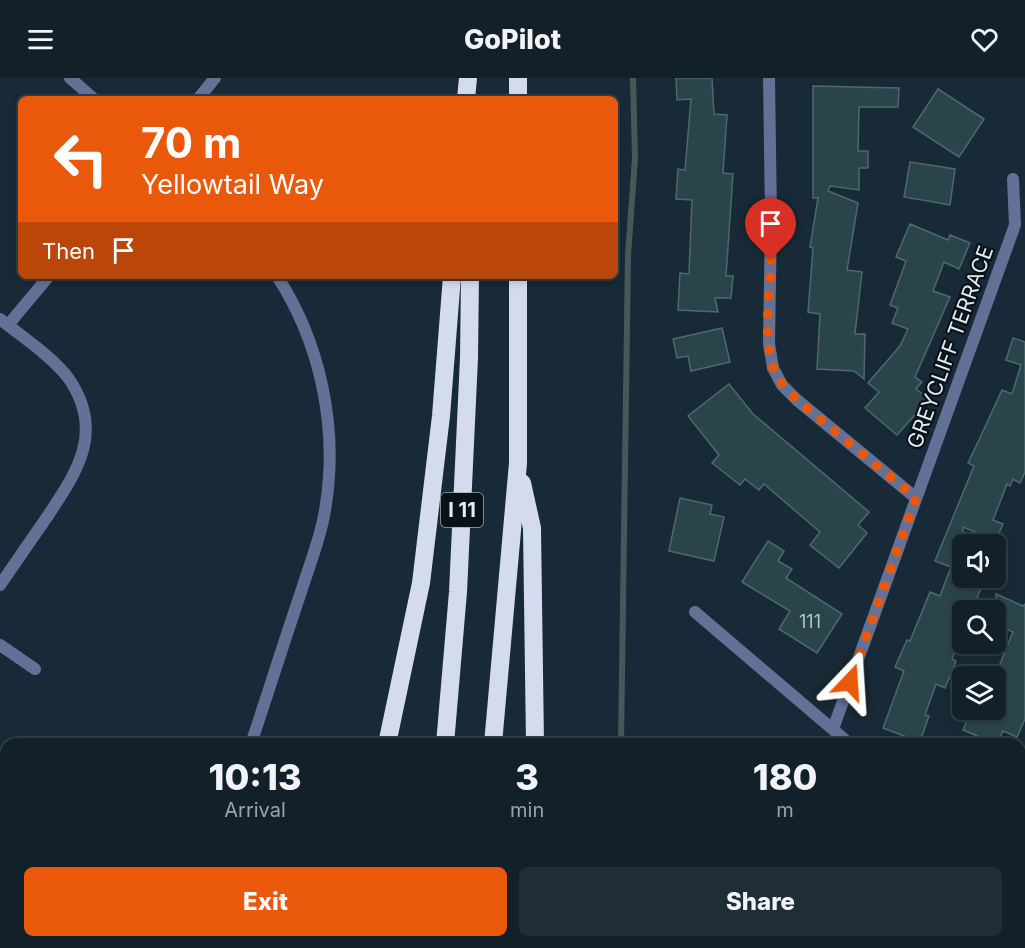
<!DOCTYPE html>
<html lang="en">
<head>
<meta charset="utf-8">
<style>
  body { margin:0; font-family:Inter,sans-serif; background:#1f2d35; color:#f1f3f6; height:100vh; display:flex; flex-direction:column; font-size:22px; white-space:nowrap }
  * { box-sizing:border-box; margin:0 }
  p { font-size:20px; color:#9ca3a8 }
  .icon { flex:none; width:33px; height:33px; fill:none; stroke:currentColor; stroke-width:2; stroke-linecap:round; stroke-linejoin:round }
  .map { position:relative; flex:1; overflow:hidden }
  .drawer { position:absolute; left:0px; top:660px; width:1026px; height:210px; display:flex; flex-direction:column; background:#122029; border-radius:18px 18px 0 0; box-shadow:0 3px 9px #0003,0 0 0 2px #313e46 }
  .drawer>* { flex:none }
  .hud { position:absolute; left:18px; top:18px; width:600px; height:183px; border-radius:9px; box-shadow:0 3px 9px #0003,0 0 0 2px #313e46; background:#ea580c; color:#fff; overflow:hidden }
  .controls { position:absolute; left:952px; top:456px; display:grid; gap:12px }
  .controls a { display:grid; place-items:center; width:54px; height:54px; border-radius:9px; background:#122029; box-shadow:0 3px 9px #0003,0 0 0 2px #313e46; font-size:30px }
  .pin { position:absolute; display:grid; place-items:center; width:51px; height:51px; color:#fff; margin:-62px -26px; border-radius:50% 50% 50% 0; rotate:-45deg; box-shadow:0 0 6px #0007 }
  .pin .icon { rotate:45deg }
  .me { position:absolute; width:66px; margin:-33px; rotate:20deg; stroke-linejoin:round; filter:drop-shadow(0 0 4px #0008) }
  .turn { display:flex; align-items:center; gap:21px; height:126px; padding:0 24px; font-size:27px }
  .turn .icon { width:78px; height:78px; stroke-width:2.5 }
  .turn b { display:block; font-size:42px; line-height:51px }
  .then { display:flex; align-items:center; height:57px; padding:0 24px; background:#0003; gap:12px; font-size:22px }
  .eta { display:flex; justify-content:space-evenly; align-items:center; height:102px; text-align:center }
  .eta b { font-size:36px; font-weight:800; line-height:42px }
  .button { display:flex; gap:12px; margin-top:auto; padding:12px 24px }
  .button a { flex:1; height:69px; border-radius:9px; background:#ea580c; color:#fff; font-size:24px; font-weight:800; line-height:69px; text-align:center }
  .button a+a { background:#1f2d35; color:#f1f3f6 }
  header { display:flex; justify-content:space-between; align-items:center; height:78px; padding:0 24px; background:#122029; font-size:27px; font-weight:800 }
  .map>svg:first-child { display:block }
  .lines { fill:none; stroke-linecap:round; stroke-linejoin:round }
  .stream { stroke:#46595a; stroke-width:6 }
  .building { fill:#2a454a; stroke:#4d696f; stroke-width:1.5 }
  .service { stroke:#637196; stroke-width:9 }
  .minor { stroke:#637196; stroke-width:12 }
  .tertiary { stroke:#637196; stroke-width:12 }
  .motorway { stroke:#d3dbed; stroke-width:18 }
  .route { stroke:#ea580c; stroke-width:10; stroke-dasharray:0 18 }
  .labels { text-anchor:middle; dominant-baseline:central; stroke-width:4.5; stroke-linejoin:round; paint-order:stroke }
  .number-label { font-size:18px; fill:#b3c2ca }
  .shield { fill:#0a1217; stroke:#a0abb2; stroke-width:1.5 }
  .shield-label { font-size:20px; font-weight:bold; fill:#e1ecf5 }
  .street-label { font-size:21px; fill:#e1ecf5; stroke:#0a1217 }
</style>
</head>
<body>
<header><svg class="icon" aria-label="menu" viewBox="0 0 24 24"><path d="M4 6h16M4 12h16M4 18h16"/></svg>GoPilot<svg class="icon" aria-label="heart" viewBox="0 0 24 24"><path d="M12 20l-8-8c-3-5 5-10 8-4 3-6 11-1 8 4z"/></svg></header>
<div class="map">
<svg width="1025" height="870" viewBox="0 0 1025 870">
  <rect width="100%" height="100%" fill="#182a37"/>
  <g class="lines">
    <g class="stream">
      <path d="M 621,666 L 628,177 L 635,80 L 633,0"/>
      <path d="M 635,864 L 636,870"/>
    </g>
  </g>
  <g class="building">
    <path d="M 676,0 L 712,0 L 714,36 L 727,37 L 723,95 L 733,96 L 726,198 L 733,198 L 731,220 L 715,220 L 718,234 L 678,232 L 680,195 L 689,196 L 692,122 L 676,121 L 678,91 L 685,92 L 691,21 L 677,22 Z"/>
    <path d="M 813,8 L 899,10 L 898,29 L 859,29 L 858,73 L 868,73 L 868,90 L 859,90 L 859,112 L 830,108 L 828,113 L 858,125 L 847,192 L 862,194 L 855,256 L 865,256 L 864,301 L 854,293 L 817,291 L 820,236 L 808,234 L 813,170 L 810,169 L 818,120 L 813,120 Z"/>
    <path d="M 938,11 L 984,41 L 959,79 L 913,49 Z"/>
    <path d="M 910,84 L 955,91 L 950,127 L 904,119 Z"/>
    <path d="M 910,146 L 948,162 L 950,157 L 970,165 L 959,191 L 944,184 L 933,213 L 950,219 L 915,299 L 922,304 L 916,311 L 929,321 L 897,357 L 865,330 L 879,314 L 868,305 L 900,268 L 908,251 L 892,245 L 898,230 L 890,227 L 906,183 L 896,179 Z"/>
    <path d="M 722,250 L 730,284 L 691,293 L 688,278 L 677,280 L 673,261 Z"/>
    <path d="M 1013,260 L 1025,264 L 1025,394 L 1020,405 L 1013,401 L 1010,408 L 1007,406 L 993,442 L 1003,446 L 996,462 L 963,449 L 963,500 L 985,500 L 972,532 L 963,532 L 963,554 L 952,581 L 956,583 L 945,610 L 936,606 L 925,637 L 929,638 L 920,664 L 883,650 L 904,593 L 895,589 L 907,562 L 910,563 L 930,514 L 940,518 L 951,489 L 935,483 L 974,388 L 968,385 L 979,362 L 1002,312 L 1012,316 L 1021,287 L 1006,282 Z"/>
    <path d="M 729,306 L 753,336 L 869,434 L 858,447 L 867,455 L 839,490 L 810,467 L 820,454 L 764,406 L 759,412 L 745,401 L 740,407 L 712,385 L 719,377 L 688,338 Z"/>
    <path d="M 680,420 L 712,427 L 710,436 L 724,439 L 714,483 L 669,473 Z"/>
    <path d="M 768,463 L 784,473 L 778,483 L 792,491 L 786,500 L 842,536 L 817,575 L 779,551 L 790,533 L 742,504 Z"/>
    <path d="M 996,516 L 1023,528 L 1025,526 L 1025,641 L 1017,659 L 1003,653 L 997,666 L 963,652 L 971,632 L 996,632 L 996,596 L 1013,554 L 996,547 Z"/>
  </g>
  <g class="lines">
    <g class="service">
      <path d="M 720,864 L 721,870"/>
      <path d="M 826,864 L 827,870"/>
    </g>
    <g class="minor">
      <path d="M 769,0 L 771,140 L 769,266 L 773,290 L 782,307 L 797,322 L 916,420"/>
      <path d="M 198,21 L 215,0"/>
      <path d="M 0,241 C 21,258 54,280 69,301 C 105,354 77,394 47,439 C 31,462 16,484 0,507"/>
      <path d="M 8,247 L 49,198"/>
      <path d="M 695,534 L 850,666"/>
      <path d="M 0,567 L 35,591"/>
      <path d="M 833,651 L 1015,147 L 1013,101"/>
      <path d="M 1020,764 L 1025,750"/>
      <path d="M 1020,782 L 1025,784"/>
      <path d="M 0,844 L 6,848"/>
      <path d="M 28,864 L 36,870"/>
    </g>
    <g class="tertiary">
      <path d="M 70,0 L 94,21"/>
      <path d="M 251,666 C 268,615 284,564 301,514 C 310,485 322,456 326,426 C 338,348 320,264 277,198"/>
      <path d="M 185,870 L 187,864"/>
    </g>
    <g class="motorway">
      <path d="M 466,21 L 468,0"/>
      <path d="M 518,21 L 518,0"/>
      <path d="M 522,405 L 532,450 L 535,666"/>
      <path d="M 387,666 L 421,505 L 441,338 L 452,198"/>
      <path d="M 445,666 L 458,514 L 469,280 L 470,198"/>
      <path d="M 493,666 L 518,385 L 518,198"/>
      <path d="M 545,864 L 545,870"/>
      <path d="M 328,870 L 330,864"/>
      <path d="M 419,870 L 419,864"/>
      <path d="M 465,870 L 466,864"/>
    </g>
  </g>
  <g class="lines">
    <path class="route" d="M 771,182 C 770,216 763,256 773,289 C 777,302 788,313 797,322 L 916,420 L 850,604"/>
  </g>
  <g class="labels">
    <g class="number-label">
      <text x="810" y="543">111</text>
    </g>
    <rect class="shield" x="441" y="415" width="42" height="34" rx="4.5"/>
    <g class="shield-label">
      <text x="462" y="432">I 11</text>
    </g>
    <g class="street-label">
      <text transform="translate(950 269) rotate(-70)">GREYCLIFF TERRACE</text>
    </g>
  </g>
</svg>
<div class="controls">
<a><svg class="icon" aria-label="sound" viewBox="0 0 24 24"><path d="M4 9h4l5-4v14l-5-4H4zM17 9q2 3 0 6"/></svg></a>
<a><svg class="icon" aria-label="search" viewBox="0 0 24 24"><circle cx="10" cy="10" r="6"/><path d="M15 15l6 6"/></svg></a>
<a><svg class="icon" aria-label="layers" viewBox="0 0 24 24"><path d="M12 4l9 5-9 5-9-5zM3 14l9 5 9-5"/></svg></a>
</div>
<div class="pin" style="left:771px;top:182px;background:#d93025"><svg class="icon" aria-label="arrive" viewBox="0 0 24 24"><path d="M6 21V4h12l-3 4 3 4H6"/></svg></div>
<svg class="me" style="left:850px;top:604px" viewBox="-20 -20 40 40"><path d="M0-17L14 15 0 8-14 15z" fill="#ea580c" stroke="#fff" stroke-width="4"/></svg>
<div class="hud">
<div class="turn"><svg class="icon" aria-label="left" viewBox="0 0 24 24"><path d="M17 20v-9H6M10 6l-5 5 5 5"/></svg><div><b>70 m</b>Yellowtail Way</div></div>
<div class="then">Then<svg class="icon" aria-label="arrive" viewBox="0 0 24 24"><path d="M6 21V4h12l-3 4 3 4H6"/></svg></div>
</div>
<section class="drawer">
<div class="eta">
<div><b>10:13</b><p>Arrival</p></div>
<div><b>3</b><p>min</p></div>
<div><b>180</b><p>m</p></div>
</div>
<div class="button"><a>Exit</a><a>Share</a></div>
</section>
</div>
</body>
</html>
